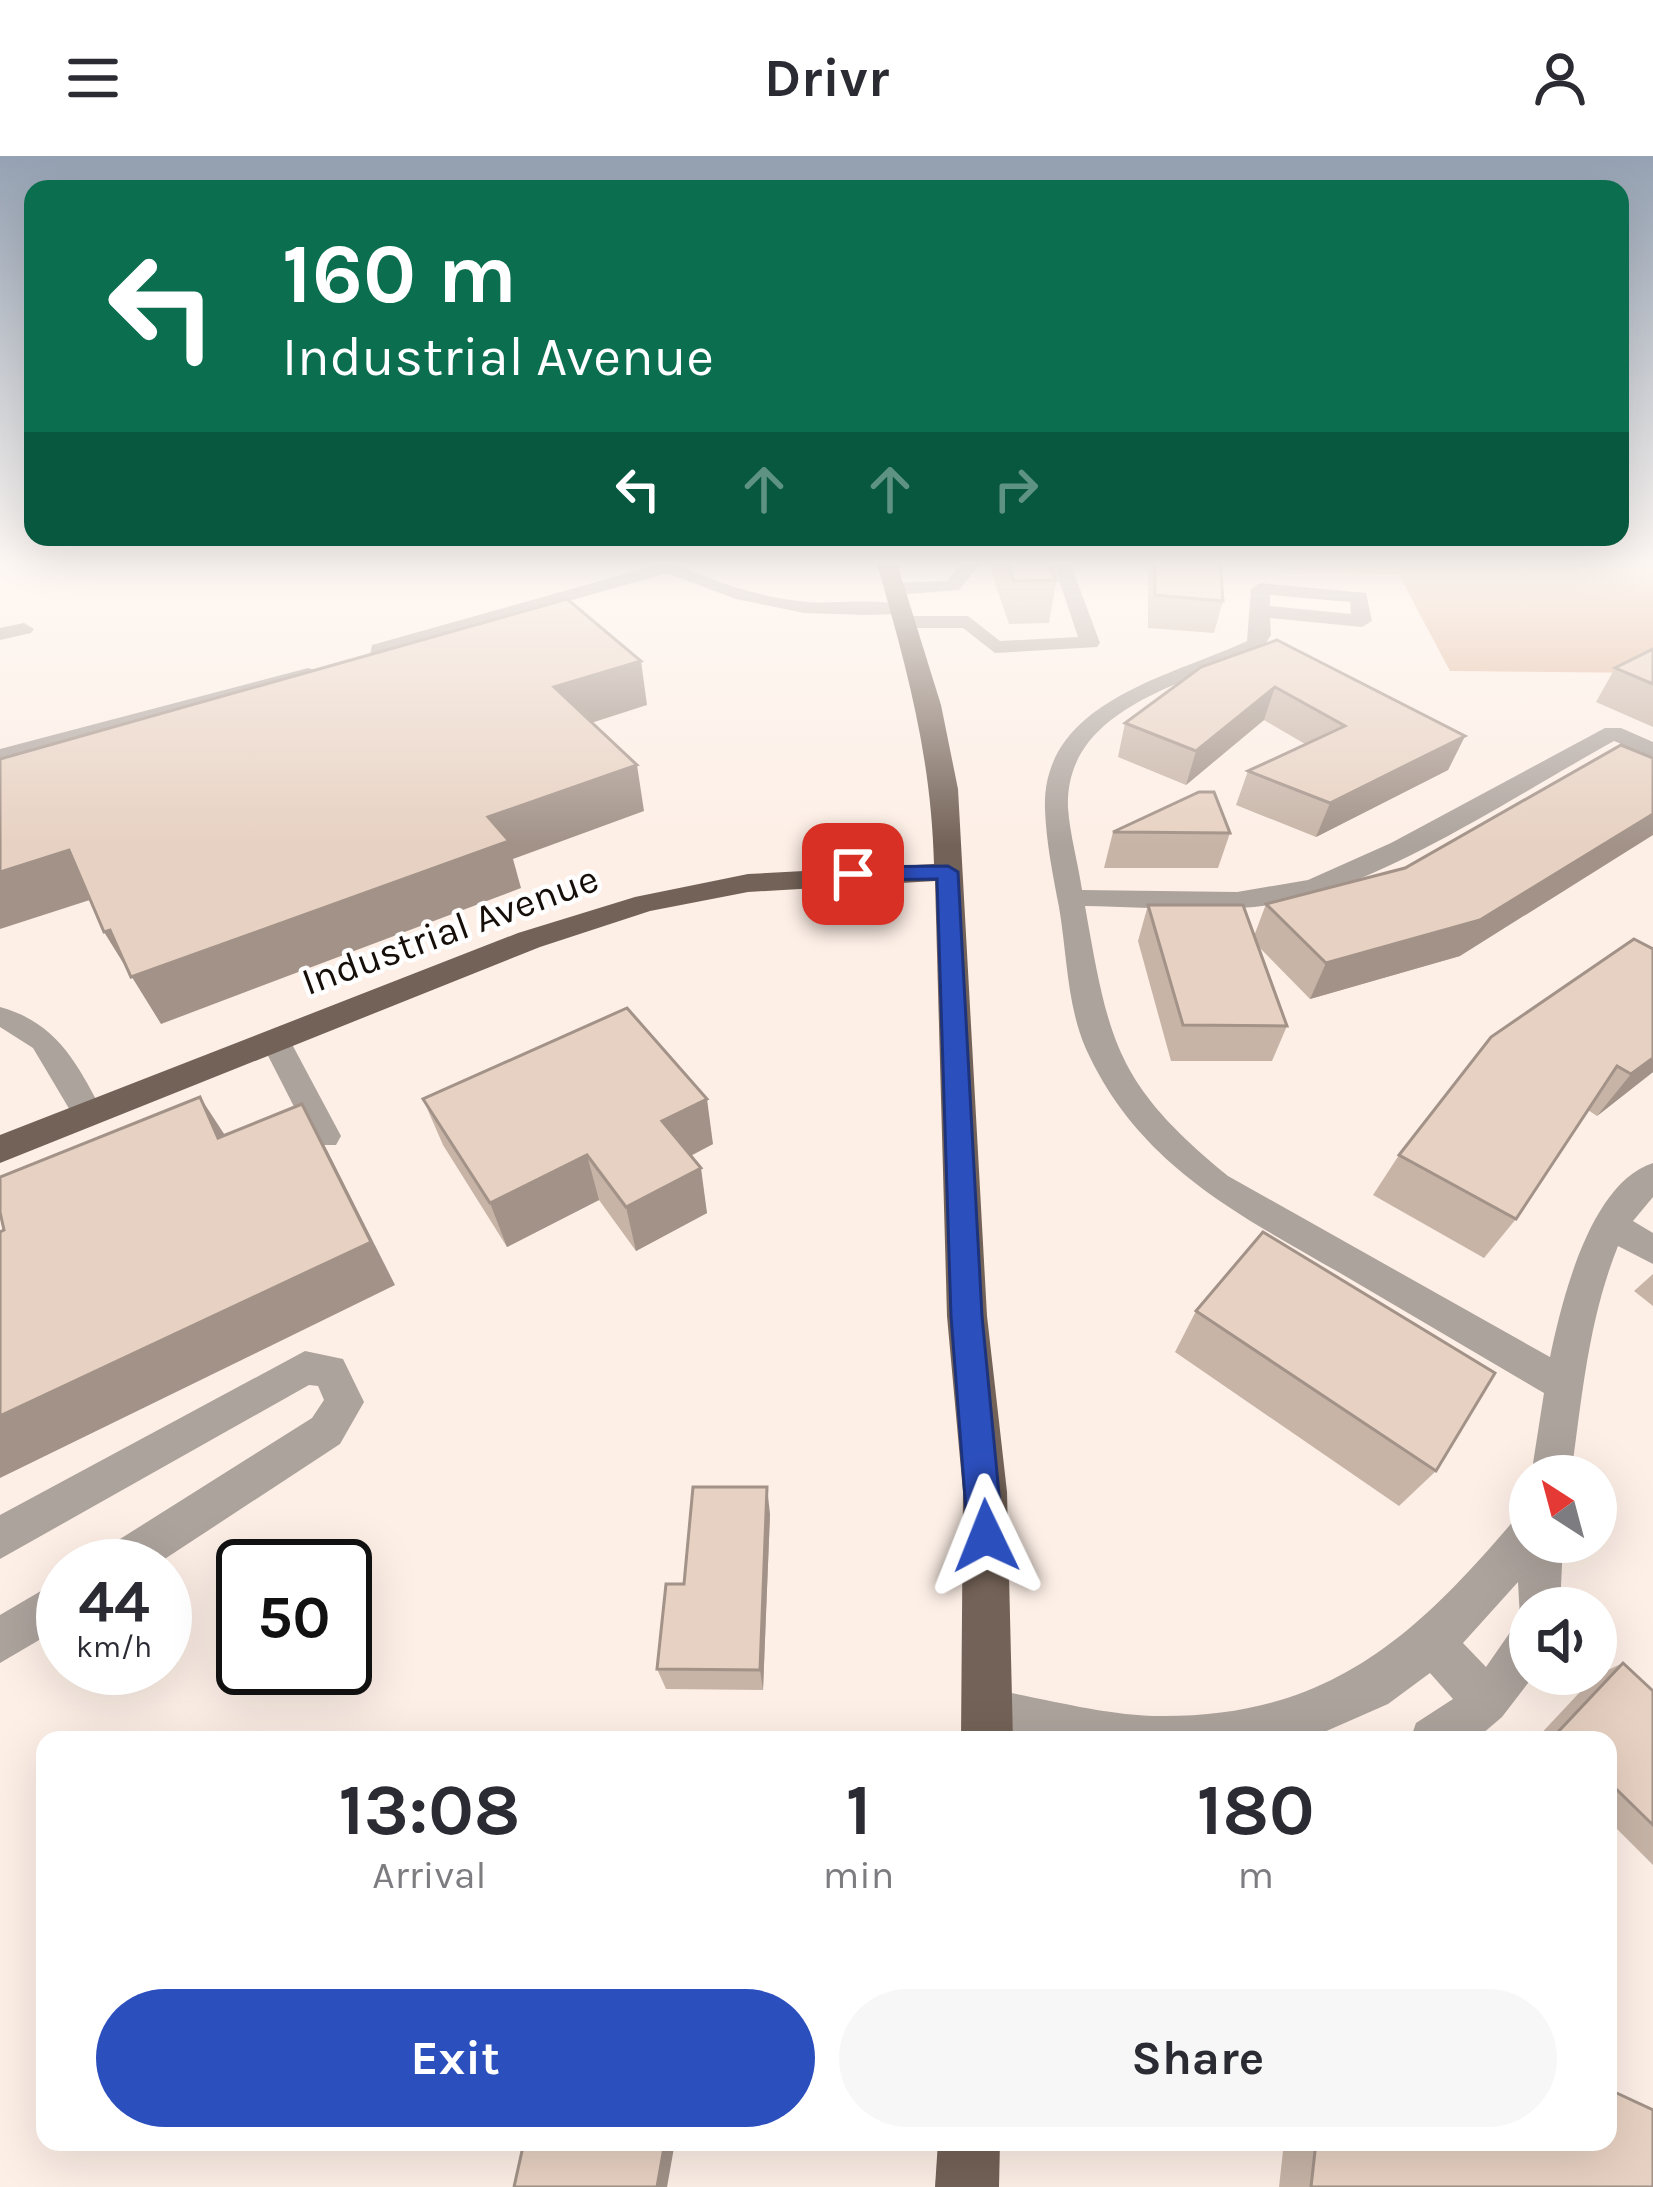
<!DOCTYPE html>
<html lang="en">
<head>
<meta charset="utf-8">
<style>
  body { margin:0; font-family:Karla,sans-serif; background:#f7f7f7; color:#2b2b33; height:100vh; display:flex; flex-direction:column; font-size:45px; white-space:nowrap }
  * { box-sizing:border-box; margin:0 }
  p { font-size:39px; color:#7c7c81 }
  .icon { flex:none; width:66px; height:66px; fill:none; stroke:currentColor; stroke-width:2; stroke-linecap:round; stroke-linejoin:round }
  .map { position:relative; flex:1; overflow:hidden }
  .drawer { position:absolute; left:36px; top:1575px; width:1581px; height:420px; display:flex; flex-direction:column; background:#fff; border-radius:24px; box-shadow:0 12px 48px #0002 }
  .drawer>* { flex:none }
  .guide { position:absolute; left:24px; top:24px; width:1605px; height:366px; border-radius:24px; box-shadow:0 12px 48px #0002; background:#0b6e4f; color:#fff; overflow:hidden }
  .needle { width:78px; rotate:324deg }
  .buttons { position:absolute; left:1509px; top:1299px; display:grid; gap:24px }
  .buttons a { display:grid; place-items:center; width:108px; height:108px; border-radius:50%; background:#fff; box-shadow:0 12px 48px #0002; font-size:60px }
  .speed { position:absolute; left:36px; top:1383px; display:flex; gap:24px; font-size:60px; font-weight:700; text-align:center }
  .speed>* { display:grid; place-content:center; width:156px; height:156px; border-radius:50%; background:#fff; box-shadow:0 12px 48px #0002; line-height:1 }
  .speed small { font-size:30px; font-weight:400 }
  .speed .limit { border:6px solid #111; border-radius:18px; background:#fff; color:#111 }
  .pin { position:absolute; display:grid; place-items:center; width:102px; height:102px; color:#fff; margin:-51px; border-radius:24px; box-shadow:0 6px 18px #0006 }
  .me { position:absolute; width:132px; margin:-66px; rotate:358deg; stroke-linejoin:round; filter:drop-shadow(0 0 9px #0008) }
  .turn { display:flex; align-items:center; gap:42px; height:252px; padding:0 60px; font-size:54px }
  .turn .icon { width:156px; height:156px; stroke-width:2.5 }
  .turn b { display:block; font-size:84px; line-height:102px }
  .lanes { display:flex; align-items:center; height:114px; padding:0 60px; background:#0003; justify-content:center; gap:60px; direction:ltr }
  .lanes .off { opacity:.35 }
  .eta { display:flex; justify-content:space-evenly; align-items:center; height:204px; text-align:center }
  .eta b { font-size:72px; font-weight:700; line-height:84px }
  .cta { display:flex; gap:24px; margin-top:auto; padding:24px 60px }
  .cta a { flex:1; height:138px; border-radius:72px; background:#2c4fbe; color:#fff; font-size:48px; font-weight:700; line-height:138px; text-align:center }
  .cta a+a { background:#f7f7f7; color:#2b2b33 }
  header { display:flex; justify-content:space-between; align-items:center; height:156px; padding:0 60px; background:#fff; font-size:54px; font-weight:700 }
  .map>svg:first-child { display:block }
  .green { fill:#e0b89d }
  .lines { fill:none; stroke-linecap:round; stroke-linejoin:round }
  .minor { fill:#ada39d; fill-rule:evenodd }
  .major { fill:#736257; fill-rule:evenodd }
  .wall { fill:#c7b4a7 }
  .shaded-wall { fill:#a29288 }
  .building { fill:#e7d1c2; stroke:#a29288; stroke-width:3 }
  .route { fill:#2c4fbe; stroke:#1d337c; stroke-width:3 }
  .labels { text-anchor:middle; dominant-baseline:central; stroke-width:9; stroke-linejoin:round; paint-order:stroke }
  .street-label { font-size:39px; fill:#160e09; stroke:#fff }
</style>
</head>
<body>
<header><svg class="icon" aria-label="menu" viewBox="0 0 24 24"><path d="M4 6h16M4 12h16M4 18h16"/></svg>Drivr<svg class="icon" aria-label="person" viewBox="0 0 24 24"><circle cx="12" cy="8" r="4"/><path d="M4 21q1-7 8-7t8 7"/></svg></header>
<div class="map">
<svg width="1653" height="2031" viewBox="0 0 1653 2031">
  <rect width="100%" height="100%" fill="#fdefe6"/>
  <path class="green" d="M 1134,404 L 1653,407 L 1653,517 L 1450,515 L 1399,419 Z"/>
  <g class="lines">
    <g class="minor">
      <path d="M 647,404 C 674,404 692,416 717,425 C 746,436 777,443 808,446 C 832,448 893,441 909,452 L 899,458 L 867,459 L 804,457 L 736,443 L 667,417 L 389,496 L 392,502 L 419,502 L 419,510 L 390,514 L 369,504 L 372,489 L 653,410 Z"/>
      <path d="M 964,404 L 983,404 L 959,434 L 894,439 L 885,433 L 894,427 L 947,425 Z"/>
      <path d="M 1035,404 L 1069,404 L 1100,487 L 1097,491 L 995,497 L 963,472 L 903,472 L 893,466 L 903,460 L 968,460 L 1000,485 L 1078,481 L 1055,412 Z"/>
      <path d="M 1260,427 L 1366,437 L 1372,465 L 1362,471 L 1270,462 L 1271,479 L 1262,493 C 1191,527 1064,550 1068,652 C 1070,679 1078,707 1082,734 L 1237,736 L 1308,724 L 1391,687 L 1605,572 L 1621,572 L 1653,586 L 1653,601 L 1614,585 C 1524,635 1418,705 1322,737 C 1247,762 1162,751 1085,750 C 1109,887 1116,928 1228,1020 L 1550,1201 C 1562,1144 1590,1027 1653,1007 L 1653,1041 L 1633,1065 L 1653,1077 L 1653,1108 L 1618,1090 C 1588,1165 1582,1242 1571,1320 L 1531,1320 L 1544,1237 C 1476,1197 1408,1157 1340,1117 C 1236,1057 1139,1009 1086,893 C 1067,850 1067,798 1059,751 C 1053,720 1046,685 1045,653 C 1041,545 1173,520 1247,485 L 1251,433 ZM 1270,439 L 1350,446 L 1351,458 L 1270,450 Z"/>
      <path d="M 24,467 L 34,473 L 31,477 L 0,484 L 0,472 Z"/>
      <path d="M 308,512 L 315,514 L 322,530 L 290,548 L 279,542 L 300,527 L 0,607 L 0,593 Z"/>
      <path d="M 0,851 C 58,867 77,908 104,958 L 99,966 L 77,966 L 33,892 L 0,871 Z"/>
      <path d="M 275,874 L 286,877 L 341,980 L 336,989 L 314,989 L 309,980 L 260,884 Z"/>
      <path d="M 305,1195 L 343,1203 L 364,1246 L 340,1288 L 154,1410 L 95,1410 L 101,1395 L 312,1262 L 324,1244 L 318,1230 L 309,1229 L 0,1403 L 0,1359 Z"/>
      <path d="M 1530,1357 L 1530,1386 L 1563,1386 L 1560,1452 L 1530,1452 L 1530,1518 L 1535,1518 L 1502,1561 L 1475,1584 L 1410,1584 L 1416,1567 L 1453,1543 L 1430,1517 L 1388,1548 L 1306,1584 L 1018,1584 L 973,1572 L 966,1556 L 973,1540 L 989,1533 C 1044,1542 1106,1560 1161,1560 C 1327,1561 1413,1483 1515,1363 ZM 1518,1426 L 1520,1462 L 1486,1511 L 1463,1487 Z"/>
      <path d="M 63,1422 L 63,1470 L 0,1507 L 0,1459 Z"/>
    </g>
    <g class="major">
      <path d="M 876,404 L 896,404 L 941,549 L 958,633 L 987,1160 L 1007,1336 L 1013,1584 L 961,1584 L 963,1336 L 947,1160 L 935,725 L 748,736 L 650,755 L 540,791 L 0,1007 L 0,979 L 518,777 L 635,741 L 748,718 L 934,708 C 931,597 906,510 876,404 Z"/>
      <path d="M 938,1986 L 1000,1986 L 999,2031 L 935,2031 Z"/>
    </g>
  </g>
  <g class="wall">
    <path d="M 992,404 L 1060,404 L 1049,467 L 1009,468 L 991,415 Z"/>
    <path d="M 1152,404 L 1220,404 L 1223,445 L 1214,477 L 1148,472 L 1148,420 Z"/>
    <path d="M 1653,493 L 1653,571 L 1596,546 L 1615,512 Z"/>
    <path d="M 1201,511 L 1465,580 L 1448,614 L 1316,681 L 1236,649 L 1248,615 L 1305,588 L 1264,564 L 1186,629 L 1118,601 L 1125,567 Z"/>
    <path d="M 1113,676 L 1230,677 L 1218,712 L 1104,712 Z"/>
    <path d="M 1266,748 L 1460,800 L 1310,843 L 1257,789 L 1287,870 L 1272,905 L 1171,905 L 1138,785 L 1148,749 L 1254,780 Z"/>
    <path d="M 1491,881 L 1653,916 L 1597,960 L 1588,954 L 1516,1063 L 1484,1102 L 1373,1039 L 1399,999 Z"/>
    <path d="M 423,943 L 713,988 L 691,1000 L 707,1057 L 636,1095 L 599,1044 L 507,1091 L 443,989 Z"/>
    <path d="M 1653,1118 L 1653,1150 L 1634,1135 Z"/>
    <path d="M 1196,1155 L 1436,1315 L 1399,1350 L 1175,1196 Z"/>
    <path d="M 770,1358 L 763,1534 L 666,1533 L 657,1513 L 684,1428 Z"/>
    <path d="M 1623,1507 L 1653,1535 L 1653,1709 L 1608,1664 L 1608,1584 L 1535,1584 L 1595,1520 Z"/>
    <path d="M 1284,1986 L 1608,1986 L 1653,2031 L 1279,2031 Z"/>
  </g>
  <g class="shaded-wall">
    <path d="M 641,505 L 647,549 L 563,576 L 554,531 Z"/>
    <path d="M 1275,531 L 1264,564 L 1186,629 L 1196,595 Z"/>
    <path d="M 1465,580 L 1448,614 L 1316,681 L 1330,647 Z"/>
    <path d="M 637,609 L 644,655 L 513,703 L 521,732 L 161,868 L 104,776 L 488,661 Z"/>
    <path d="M 1653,658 L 1653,679 L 1460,800 L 1310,843 L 1326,807 Z"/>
    <path d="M 69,694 L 99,741 L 0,773 L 0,716 Z"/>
    <path d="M 1653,902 L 1653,916 L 1597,960 L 1631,918 Z"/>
    <path d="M 200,941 L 230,987 L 218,982 Z"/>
    <path d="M 707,943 L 713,988 L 670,1010 L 662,965 Z"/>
    <path d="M 302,948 L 327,994 L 395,1129 L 0,1322 L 0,1260 Z"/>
    <path d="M 587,999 L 599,1044 L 507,1091 L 490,1047 Z"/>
    <path d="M 701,1012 L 707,1057 L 636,1095 L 626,1051 Z"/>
    <path d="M 767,1331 L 770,1358 L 763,1534 L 760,1514 Z"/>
    <path d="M 665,1986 L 675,1986 L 667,2031 L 657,2031 Z"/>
  </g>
  <g class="building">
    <path d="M 1007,404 L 1047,404 L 1056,424 L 1014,425 Z"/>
    <path d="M 1155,404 L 1220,404 L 1223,445 L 1155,439 Z"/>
    <path d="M 567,443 L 641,505 L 554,531 L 637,609 L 488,661 L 509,685 L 131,821 L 110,774 L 104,776 L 69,694 L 0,716 L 0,603 Z"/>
    <path d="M 1277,484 L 1465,580 L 1330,647 L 1248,615 L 1345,570 L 1275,531 L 1196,595 L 1125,567 L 1201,511 Z"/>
    <path d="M 1653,493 L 1653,528 L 1615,512 Z"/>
    <path d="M 1621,589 L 1653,602 L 1653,658 L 1480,764 L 1326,807 L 1266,748 L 1405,712 Z"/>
    <path d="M 1199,636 L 1214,636 L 1230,677 L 1113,676 Z"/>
    <path d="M 1148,749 L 1243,749 L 1287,870 L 1183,869 Z"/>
    <path d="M 1634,783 L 1653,793 L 1653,902 L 1631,918 L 1617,910 L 1516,1063 L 1399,999 L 1491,881 Z"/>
    <path d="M 627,852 L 707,943 L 662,965 L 701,1012 L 626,1051 L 587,999 L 490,1047 L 423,943 Z"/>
    <path d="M 200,941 L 218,982 L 302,948 L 371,1086 L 0,1260 L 0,1076 L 4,1074 L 0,1056 L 0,1021 Z"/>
    <path d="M 1263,1076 L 1495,1217 L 1436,1315 L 1196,1155 Z"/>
    <path d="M 693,1331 L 767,1331 L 760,1514 L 657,1513 L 666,1428 L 684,1428 Z"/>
    <path d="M 1623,1507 L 1653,1535 L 1653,1669 L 1608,1625 L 1608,1584 L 1566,1584 L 1558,1576 Z"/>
    <path d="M 1608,1933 L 1653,1954 L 1653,2031 L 1311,2031 L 1316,1986 L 1608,1986 Z"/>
    <path d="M 524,1986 L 665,1986 L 657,2031 L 514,2031 Z"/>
  </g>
  <linearGradient id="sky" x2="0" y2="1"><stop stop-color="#95a2b3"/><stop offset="0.59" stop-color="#fef8f4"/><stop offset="1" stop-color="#fef8f4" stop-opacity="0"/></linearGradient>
  <rect width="1653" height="689" fill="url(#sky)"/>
  <path class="route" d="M 948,710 L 958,716 L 982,1160 L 1003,1380 L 998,1392 L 986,1397 L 973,1392 L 968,1380 L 951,1160 L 937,723 L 853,724 L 842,718 L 853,711 Z"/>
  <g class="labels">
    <g class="street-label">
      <text transform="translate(450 774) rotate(-20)">Industrial Avenue</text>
    </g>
  </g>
</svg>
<div class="buttons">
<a><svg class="needle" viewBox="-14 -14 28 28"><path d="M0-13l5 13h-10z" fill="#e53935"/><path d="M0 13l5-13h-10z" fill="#7c7c81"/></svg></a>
<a><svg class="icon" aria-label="sound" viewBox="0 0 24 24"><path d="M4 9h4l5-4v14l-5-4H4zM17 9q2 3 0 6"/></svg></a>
</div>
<div class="speed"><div>44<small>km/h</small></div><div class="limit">50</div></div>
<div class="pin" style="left:853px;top:718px;background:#d93025"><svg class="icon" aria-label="arrive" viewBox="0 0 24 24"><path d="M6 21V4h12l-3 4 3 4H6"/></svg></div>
<svg class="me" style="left:986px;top:1380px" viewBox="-20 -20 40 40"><path d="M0-17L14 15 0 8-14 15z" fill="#2c4fbe" stroke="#fff" stroke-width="4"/></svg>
<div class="guide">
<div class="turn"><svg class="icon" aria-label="left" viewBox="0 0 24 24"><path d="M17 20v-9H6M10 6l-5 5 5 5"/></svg><div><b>160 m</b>Industrial Avenue</div></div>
<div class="lanes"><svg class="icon" aria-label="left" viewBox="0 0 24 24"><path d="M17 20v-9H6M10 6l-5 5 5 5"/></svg><svg class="icon off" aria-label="ahead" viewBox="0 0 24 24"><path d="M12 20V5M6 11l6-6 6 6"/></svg><svg class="icon off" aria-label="ahead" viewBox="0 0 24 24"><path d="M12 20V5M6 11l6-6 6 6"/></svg><svg class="icon off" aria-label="right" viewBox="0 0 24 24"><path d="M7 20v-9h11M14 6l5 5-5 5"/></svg></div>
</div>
<section class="drawer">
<div class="eta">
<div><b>13:08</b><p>Arrival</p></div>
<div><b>1</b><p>min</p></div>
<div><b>180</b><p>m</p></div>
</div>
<div class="cta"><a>Exit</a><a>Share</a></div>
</section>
</div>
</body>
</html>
